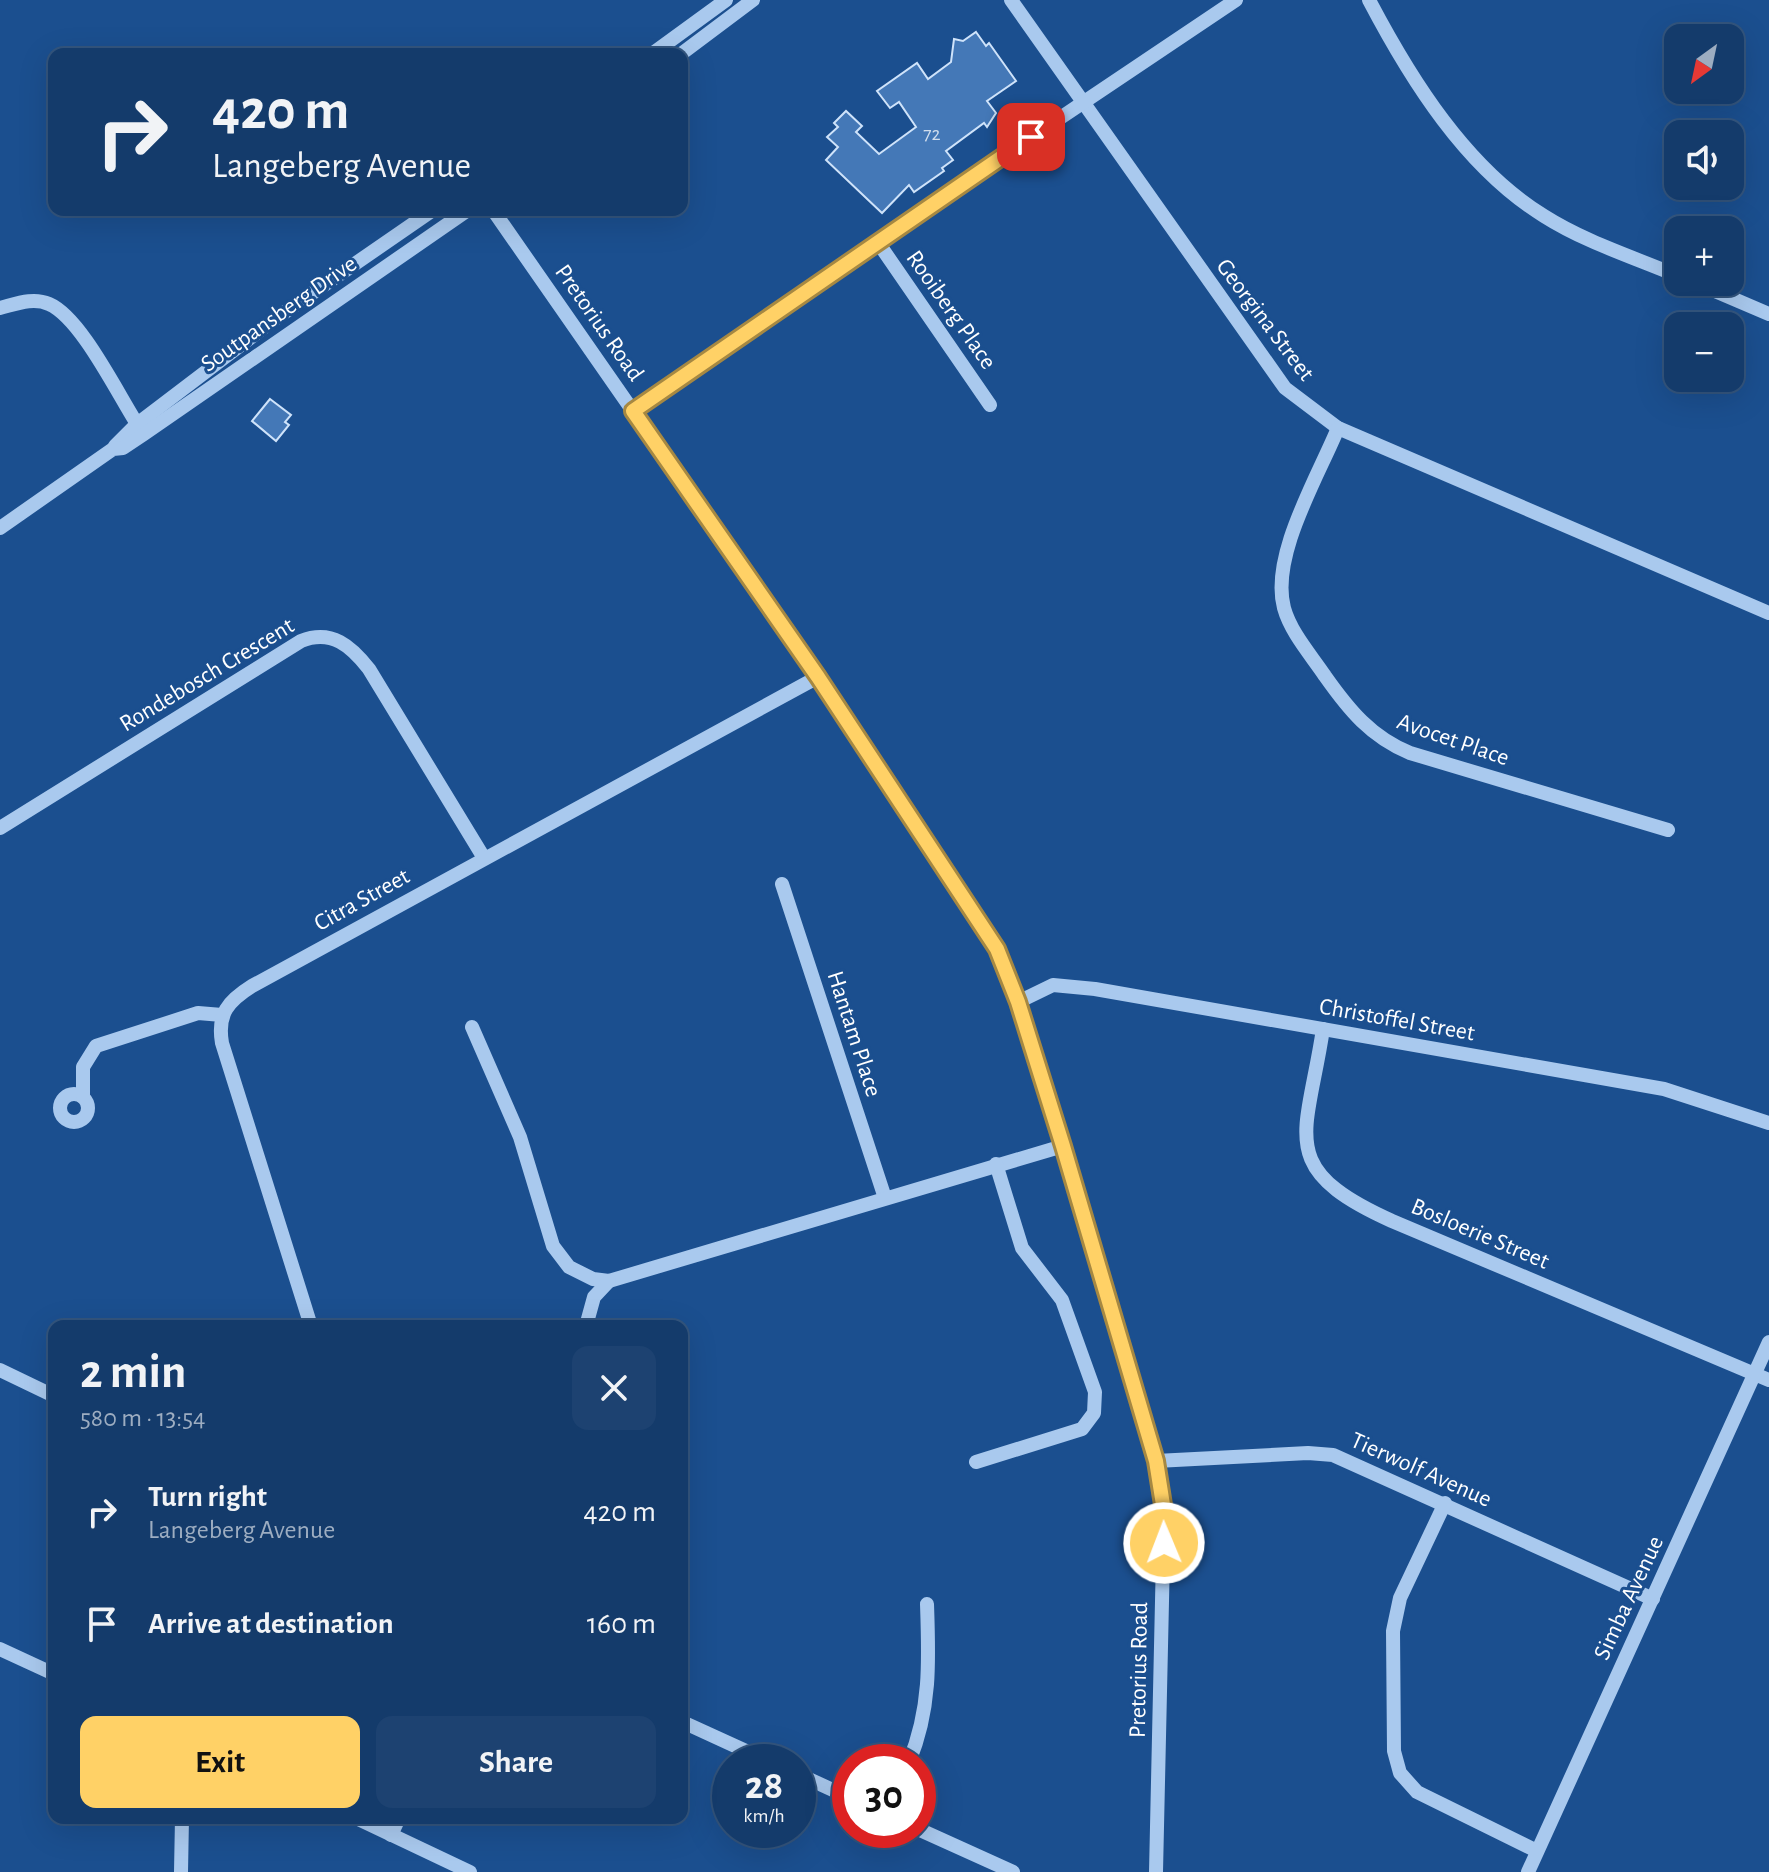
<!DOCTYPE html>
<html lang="en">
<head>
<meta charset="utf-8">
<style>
  body { margin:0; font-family:"Alegreya Sans",sans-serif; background:#1d4271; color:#f1f3f6; height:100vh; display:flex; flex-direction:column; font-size:30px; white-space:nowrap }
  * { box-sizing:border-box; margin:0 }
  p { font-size:26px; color:#9dadc1 }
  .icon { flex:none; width:44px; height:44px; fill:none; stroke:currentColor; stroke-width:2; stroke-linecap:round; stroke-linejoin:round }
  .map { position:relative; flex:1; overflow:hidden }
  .panel { position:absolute; left:48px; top:1320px; width:640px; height:504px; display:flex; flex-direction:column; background:#143b6b; border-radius:16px; box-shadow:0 8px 32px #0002,0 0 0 2px #33557e }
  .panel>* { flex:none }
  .guide { position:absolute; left:48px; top:48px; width:640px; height:168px; border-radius:16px; box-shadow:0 8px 32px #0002,0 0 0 2px #33557e; background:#143b6b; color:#f1f3f6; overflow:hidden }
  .needle { width:52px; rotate:213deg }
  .fabs { position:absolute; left:1664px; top:24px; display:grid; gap:16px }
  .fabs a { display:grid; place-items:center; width:80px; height:80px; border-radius:16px; background:#143b6b; box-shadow:0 8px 32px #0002,0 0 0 2px #33557e; font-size:40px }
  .speed { position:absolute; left:712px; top:1744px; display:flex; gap:16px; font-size:40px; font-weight:700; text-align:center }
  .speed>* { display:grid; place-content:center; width:104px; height:104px; border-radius:50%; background:#143b6b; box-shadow:0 8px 32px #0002,0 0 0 2px #33557e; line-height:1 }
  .speed small { font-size:20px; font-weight:400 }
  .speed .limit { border:12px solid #d22; background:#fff; color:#111 }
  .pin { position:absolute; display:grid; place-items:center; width:68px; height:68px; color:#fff; margin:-34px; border-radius:16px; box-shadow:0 4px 12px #0006 }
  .me { position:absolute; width:88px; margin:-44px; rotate:359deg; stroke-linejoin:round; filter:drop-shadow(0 0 6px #0008) }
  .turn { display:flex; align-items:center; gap:28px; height:168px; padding:0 32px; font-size:36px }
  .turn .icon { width:104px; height:104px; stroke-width:2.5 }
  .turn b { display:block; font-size:56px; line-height:68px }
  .round { display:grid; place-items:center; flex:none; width:84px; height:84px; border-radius:16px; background:#1d4271 }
  .summary { display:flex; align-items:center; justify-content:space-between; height:136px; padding:0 32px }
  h1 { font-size:48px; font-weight:700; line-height:60px }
  .cta { display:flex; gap:16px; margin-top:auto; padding:16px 32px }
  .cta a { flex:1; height:92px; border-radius:16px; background:#ffd166; color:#111; font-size:32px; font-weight:700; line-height:92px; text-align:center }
  .cta a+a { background:#1d4271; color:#f1f3f6 }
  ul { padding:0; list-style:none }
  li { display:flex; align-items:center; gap:24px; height:112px; padding:0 32px }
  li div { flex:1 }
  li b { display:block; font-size:30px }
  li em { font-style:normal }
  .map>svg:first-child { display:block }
  .building { fill:#4478b7; stroke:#cfe3fa; stroke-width:2 }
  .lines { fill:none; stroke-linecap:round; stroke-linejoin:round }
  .minor { stroke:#a9c9ee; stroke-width:14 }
  .route-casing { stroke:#a68842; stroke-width:20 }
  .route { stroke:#ffd166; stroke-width:14 }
  .labels { text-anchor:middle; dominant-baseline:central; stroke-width:6; stroke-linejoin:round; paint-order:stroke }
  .number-label { font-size:20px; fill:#d0dded }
  .street-label { font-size:24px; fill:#fff; stroke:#1b4f8f }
</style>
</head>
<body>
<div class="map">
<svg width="1769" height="1872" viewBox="0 0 1769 1872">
  <rect width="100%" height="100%" fill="#1b4f8f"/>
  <g class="building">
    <path d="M 976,32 L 986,46 L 989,43 L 1016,81 L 987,101 L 996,113 L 987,127 L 984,123 L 946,151 L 953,160 L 942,168 L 944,171 L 914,192 L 909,185 L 882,213 L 826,160 L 838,147 L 827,137 L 838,127 L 834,123 L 846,111 L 862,126 L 856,132 L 879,154 L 916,127 L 899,102 L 890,108 L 877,91 L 917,63 L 928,79 L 951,62 L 954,39 L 963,41 Z"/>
    <path d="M 270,399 L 291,415 L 285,422 L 289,425 L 276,441 L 252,421 Z"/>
  </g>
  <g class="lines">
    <g class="minor">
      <path d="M 1011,0 L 1285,388 L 1338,428 L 1769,613"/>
      <path d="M 1369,0 C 1411,80 1466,168 1544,216 C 1585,242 1633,257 1678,276"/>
      <path d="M 652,54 L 726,0"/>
      <path d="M 681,54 L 753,0"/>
      <path d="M 493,210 L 818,677 L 987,930 L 1018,1002 L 1156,1461 L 1164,1511 L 1156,1872"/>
      <path d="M 877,241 L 990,405"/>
      <path d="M 1694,282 L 1769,314"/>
      <path d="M 0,308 C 16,304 33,297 49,304 C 82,318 120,399 141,430"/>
      <path d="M 633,411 L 877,241 L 1236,0"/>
      <path d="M 1338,428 C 1318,477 1270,556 1284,608 C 1291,633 1311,655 1325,676 C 1349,710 1371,737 1410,753 L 1668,830"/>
      <path d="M 115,446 L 137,424 L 275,319 L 433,210"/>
      <path d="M 0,528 L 113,449 L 123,448 L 144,434 L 468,210"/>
      <path d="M 0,828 L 301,641 C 332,629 351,646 369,669 L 484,858"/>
      <path d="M 782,884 L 885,1198"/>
      <path d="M 1018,1002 L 1053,985 L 1095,989 L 1664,1089 L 1769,1123"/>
      <path d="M 472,1027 L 520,1137 L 553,1246 L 569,1267 L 593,1279 L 609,1281 L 1063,1146"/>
      <path d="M 1323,1029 C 1307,1136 1274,1168 1392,1221 L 1769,1380"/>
      <circle cx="74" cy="1108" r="14"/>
      <path d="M 83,1097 L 83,1067 L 96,1046 L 198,1013 L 222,1015"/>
      <path d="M 311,1326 L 222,1043 C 217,1014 228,1001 252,986 L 818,677"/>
      <path d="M 586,1326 L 594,1297 L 609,1281"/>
      <path d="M 0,1370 L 54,1396"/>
      <path d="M 1156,1461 L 1308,1453 L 1333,1455 L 1653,1599"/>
      <path d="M 976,1462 L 1082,1429 L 1094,1413 L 1095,1392 L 1062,1300 L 1022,1248 L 996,1164"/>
      <path d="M 1445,1503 L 1400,1598 L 1393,1631 L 1394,1751 L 1400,1773 L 1417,1792 L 1537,1851"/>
      <path d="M 0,1649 L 54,1674"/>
      <path d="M 687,1724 L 770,1762"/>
      <path d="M 909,1762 C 931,1709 929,1660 927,1604"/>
      <path d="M 798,1774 L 850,1798"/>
      <path d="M 356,1818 L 470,1872"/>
      <path d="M 918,1829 L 1013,1872"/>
      <path d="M 391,1835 L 399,1818"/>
      <path d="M 181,1872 L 182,1818"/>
      <path d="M 1528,1872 L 1769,1342"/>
    </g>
  </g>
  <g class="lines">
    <defs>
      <path id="route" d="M 1031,137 L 633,411 L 818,677 L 997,949 L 1018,1002 L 1063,1146 L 1156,1461 L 1164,1511 L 1164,1543"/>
    </defs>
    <use href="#route" class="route-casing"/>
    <use href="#route" class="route"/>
  </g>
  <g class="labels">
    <g class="number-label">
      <text x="932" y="134">72</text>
    </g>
    <g class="street-label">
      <text transform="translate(951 310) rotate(55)">Rooiberg Place</text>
      <text transform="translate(279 314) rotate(-35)">Soutpansberg Drive</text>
      <text transform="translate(1265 320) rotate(53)">Georgina Street</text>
      <text transform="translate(599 323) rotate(55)">Pretorius Road</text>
      <text transform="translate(207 675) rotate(-31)">Rondebosch Crescent</text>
      <text transform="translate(1453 740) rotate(19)">Avocet Place</text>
      <text transform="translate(362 900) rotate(-29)">Citra Street</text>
      <text transform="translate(1397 1020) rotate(10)">Christoffel Street</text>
      <text transform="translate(854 1034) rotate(72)">Hantam Place</text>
      <text transform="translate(1480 1234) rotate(23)">Bosloerie Street</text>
      <text transform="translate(1421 1470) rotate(24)">Tierwolf Avenue</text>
      <text transform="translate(1629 1598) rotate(-65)">Simba Avenue</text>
      <text transform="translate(1139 1670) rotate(-89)">Pretorius Road</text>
    </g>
  </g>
</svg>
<div class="fabs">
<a><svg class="needle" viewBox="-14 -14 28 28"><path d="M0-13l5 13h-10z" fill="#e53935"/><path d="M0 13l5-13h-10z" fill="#9dadc1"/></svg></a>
<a><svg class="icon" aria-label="sound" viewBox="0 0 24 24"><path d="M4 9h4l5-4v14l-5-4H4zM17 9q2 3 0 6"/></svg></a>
<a>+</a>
<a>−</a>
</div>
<div class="speed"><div>28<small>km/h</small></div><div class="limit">30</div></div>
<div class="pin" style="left:1031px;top:137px;background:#d93025"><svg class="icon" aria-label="arrive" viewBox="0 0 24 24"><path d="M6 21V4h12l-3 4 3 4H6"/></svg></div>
<svg class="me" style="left:1164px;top:1543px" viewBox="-20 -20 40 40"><circle r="17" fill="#ffd166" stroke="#fff" stroke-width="3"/><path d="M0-11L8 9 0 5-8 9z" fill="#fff"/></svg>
<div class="guide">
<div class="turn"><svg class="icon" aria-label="right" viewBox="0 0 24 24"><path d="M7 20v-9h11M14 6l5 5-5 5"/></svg><div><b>420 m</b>Langeberg Avenue</div></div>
</div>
<section class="panel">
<div class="summary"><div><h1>2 min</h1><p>580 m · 13:54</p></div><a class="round"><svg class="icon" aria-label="close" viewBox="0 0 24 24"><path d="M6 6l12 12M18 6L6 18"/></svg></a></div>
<ul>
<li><svg class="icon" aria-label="right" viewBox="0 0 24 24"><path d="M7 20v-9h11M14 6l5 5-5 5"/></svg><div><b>Turn right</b><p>Langeberg Avenue</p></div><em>420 m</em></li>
<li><svg class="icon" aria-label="arrive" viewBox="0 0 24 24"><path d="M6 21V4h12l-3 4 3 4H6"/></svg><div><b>Arrive at destination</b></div><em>160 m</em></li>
</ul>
<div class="cta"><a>Exit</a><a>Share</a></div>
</section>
</div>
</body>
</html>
